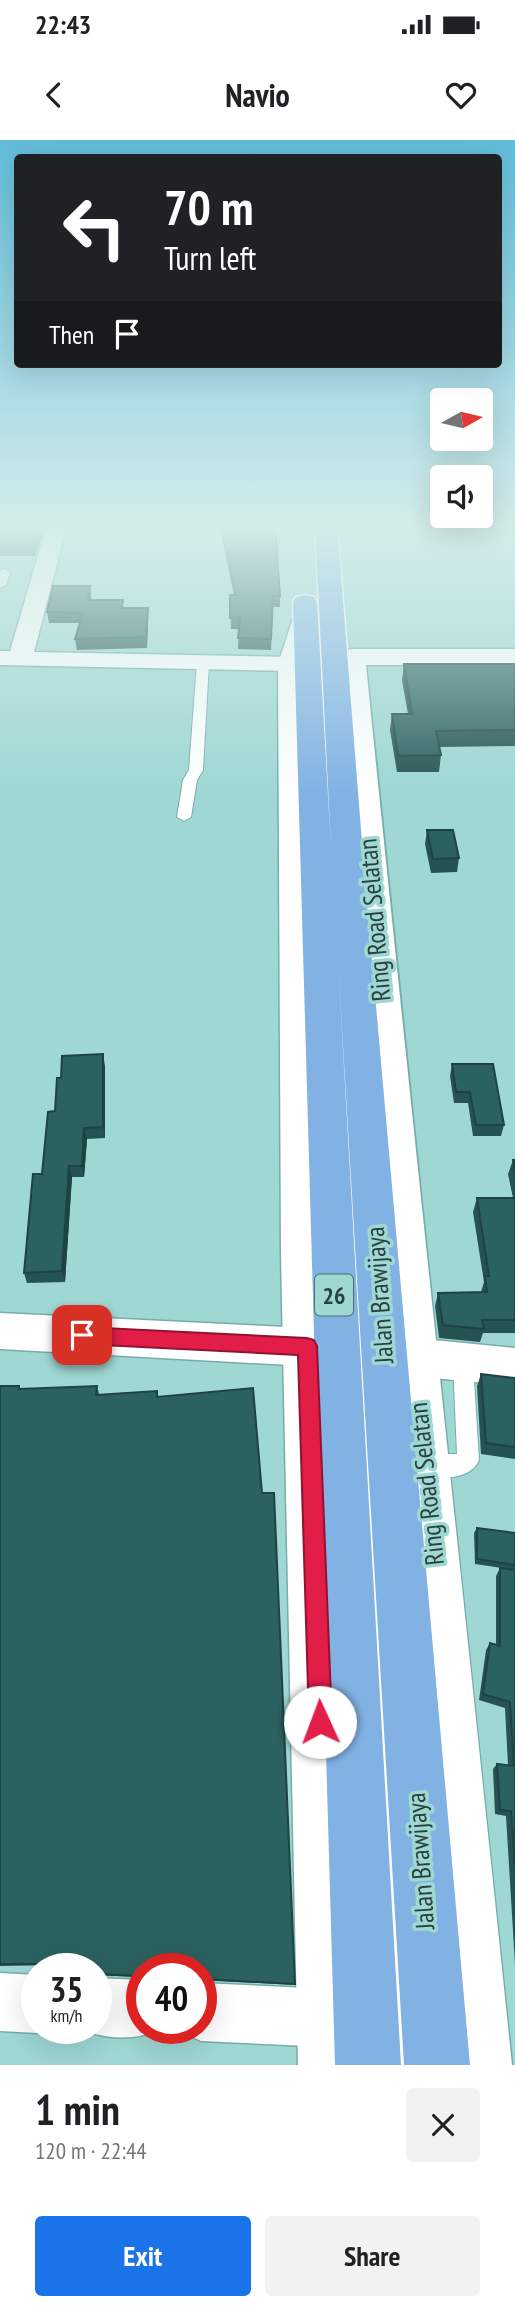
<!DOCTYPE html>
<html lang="en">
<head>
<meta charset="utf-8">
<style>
  body { margin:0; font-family:"PT Sans Narrow",sans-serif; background:#f2f2f2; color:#202124; height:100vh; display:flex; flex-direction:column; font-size:26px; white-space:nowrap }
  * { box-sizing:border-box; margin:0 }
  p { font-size:23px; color:#757577 }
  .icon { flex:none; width:38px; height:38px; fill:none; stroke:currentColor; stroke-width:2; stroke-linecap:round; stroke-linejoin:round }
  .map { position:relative; height:1925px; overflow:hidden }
  .sheet { display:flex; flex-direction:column; background:#fff; flex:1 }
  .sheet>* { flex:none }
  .banner { position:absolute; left:14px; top:14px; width:488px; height:214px; border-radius:7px; box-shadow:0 7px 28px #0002; background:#202124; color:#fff; overflow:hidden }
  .needle { width:46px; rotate:82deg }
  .tools { position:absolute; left:430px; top:248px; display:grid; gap:14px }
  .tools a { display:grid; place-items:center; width:63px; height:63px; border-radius:7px; background:#fff; box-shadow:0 7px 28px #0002; font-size:35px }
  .speed { position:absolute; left:21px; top:1813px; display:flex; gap:14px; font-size:35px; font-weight:700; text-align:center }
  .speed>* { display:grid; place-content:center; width:91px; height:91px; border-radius:50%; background:#fff; box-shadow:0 7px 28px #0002; line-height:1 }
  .speed small { font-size:18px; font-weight:400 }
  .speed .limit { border:10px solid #d22; background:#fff; color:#111 }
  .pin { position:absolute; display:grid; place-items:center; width:60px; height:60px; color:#fff; margin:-30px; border-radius:14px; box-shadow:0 4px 10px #0006 }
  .me { position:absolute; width:77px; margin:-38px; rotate:358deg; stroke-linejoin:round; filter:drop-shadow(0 0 5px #0008) }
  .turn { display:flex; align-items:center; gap:24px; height:147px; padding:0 35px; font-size:32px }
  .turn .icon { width:91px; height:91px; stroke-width:2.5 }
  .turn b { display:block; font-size:49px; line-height:60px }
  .then { display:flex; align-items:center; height:66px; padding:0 35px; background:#0003; gap:14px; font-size:26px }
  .round { display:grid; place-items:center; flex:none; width:74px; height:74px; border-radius:7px; background:#f2f2f2 }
  .head { display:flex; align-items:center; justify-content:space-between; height:119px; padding:0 35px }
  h1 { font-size:42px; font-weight:700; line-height:52px }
  .primary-button { display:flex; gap:14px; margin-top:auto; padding:14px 35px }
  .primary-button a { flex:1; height:80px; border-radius:7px; background:#1a73e8; color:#fff; font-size:28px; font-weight:700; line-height:80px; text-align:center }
  .primary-button a+a { background:#f2f2f2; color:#202124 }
  .status { display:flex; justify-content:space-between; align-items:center; height:49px; padding:0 35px; background:#fff; direction:ltr }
  .status svg { height:19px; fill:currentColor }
  header { display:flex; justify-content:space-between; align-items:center; height:91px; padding:0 35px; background:#fff; font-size:32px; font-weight:700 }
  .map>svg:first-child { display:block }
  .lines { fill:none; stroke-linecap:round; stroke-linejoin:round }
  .service-casing { stroke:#76ada9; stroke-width:2 }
  .minor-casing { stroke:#76ada9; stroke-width:3 }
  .tertiary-casing { stroke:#76ada9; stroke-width:3 }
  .trunk-casing { stroke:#fff; stroke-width:3 }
  .service { fill:#fff; fill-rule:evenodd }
  .minor { fill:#fff; fill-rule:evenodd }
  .tertiary { fill:#fff; fill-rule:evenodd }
  .trunk { fill:#82b2e4; fill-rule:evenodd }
  .wall { fill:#255351 }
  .shaded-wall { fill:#1e4442 }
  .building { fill:#2b615e; stroke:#1e4442; stroke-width:2 }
  .route { fill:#e11d48; stroke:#92132f; stroke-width:2 }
  .labels { text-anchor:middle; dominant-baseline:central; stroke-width:7; stroke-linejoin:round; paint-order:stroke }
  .shield { fill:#9fd7d3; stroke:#4d6e6c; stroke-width:2 }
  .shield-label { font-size:24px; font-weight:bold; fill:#2a4140 }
  .street-label { font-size:26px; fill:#2a4140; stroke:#9fd7d3 }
</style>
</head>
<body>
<div class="status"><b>22:43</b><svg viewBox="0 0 49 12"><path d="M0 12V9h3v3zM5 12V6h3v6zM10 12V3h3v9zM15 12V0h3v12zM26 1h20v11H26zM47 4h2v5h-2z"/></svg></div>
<header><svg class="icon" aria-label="back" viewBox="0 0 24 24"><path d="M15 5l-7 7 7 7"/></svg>Navio<svg class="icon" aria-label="heart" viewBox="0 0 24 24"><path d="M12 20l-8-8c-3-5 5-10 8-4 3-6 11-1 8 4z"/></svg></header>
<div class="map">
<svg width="515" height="1925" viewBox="0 0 515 1925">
  <rect width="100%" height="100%" fill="#9fd7d3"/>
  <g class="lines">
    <defs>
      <g id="service">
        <path d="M 5,429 L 10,432 L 6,445 L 0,448 L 0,431 Z"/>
        <path d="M 203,518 L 209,522 L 203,630 L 197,640 L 191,677 L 184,681 L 177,677 L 183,640 L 189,630 L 197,522 Z"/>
        <path d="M 463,1213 L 470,1216 L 473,1223 L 479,1320 C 470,1341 438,1340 419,1333 L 416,1325 L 419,1317 L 427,1314 L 457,1314 L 453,1223 L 456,1216 Z"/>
      </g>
      <g id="minor">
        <path d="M 47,385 L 67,385 L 34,512 L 291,517 L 299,519 L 303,524 L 299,529 L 291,531 L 0,525 L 0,511 L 10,511 Z"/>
        <path d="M 0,1173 L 307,1188 L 322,1194 L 328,1207 L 322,1220 L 307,1226 L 0,1209 Z"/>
        <path d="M 413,1198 L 515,1208 L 515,1246 L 413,1236 L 398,1230 L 392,1217 L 398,1204 Z"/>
        <path d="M 0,1833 L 37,1835 L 37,1888 L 48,1888 L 37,1893 L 0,1891 Z"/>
        <path d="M 96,1838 L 142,1840 L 142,1888 L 162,1889 C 135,1901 105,1900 78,1888 L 96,1888 Z"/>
        <path d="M 201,1843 L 328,1849 L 349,1857 L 357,1878 L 349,1899 L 328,1907 L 201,1901 L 181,1892 L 179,1888 L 201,1888 Z"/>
      </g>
      <g id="tertiary">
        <path d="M 306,470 L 315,473 L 319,478 L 304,524 L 323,1115 L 364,1925 L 298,1925 L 281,1115 L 278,524 L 293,478 L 297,473 Z"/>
        <path d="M 352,509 L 515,509 L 515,525 L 366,525 C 413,992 464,1458 512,1925 L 446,1925 C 412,1456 373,986 339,517 L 343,511 Z"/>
      </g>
      <path id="trunk" d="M 315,385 L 337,385 L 366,753 L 470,1925 L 404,1925 L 338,822 L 401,1925 L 335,1925 L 293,462 L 296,457 L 305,455 L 314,457 L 317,462 L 331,708 Z"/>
    </defs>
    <use href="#service" class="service-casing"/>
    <use href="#minor" class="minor-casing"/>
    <use href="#tertiary" class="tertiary-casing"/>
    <use href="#trunk" class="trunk-casing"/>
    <use href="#service" class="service"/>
    <use href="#minor" class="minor"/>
    <use href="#tertiary" class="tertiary"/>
    <use href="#trunk" class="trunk"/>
  </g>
  <g class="wall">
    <path d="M 0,385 L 46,385 L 35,416 L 0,416 Z"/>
    <path d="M 201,385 L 275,385 L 280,456 L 280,467 L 273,467 L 271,510 L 238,509 L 239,489 L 231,489 L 230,455 L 234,455 L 220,388 L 201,389 Z"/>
    <rect x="492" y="385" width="23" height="2"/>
    <path d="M 90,446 L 91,460 L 123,460 L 123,468 L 148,468 L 148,478 L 147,508 L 77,510 L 75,499 L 80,483 L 49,483 L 47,472 Z"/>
    <path d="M 404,524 L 515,524 L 515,606 L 439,607 L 441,615 L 439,632 L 397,632 L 390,590 L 392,574 L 408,574 L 402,540 Z"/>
    <path d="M 427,690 L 459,718 L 457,732 L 431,733 L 425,704 Z"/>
    <path d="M 452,924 L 504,985 L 501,996 L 473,996 L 468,963 L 454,963 L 450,936 Z"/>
    <path d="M 105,926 L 105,998 L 87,999 L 84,1037 L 72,1037 L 65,1142 L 27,1143 L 24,1133 L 42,1034 L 55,971 L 61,938 Z"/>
    <path d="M 513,1020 L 515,1020 L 515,1193 L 483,1193 L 480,1202 L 439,1198 L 435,1166 L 438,1153 L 481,1152 L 484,1142 L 473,1072 L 477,1058 L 513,1058 L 508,1034 Z"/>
    <path d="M 481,1234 L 515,1238 L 515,1319 L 481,1314 L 477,1246 Z"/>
    <path d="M 0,1246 L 20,1249 L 97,1246 L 99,1254 L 158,1256 L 295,1844 L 294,1845 L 201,1840 L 201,1829 L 138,1837 L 96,1835 L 96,1829 L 61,1825 L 0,1826 Z"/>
    <path d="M 477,1388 L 515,1393 L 515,1430 L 475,1424 L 474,1393 Z"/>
    <path d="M 500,1428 L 515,1430 L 515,1824 L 506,1676 L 495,1674 L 493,1629 L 497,1624 L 508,1625 L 505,1568 L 479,1560 L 486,1510 L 490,1503 L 496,1504 L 496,1436 Z"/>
  </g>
  <g class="shaded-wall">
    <path d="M 40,385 L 46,385 L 35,416 L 33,405 Z"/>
    <path d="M 90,446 L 91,456 L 89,471 L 88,460 Z"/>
    <path d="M 148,468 L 148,478 L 147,508 L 146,497 Z"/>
    <path d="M 103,914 L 105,926 L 105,998 L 103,987 Z"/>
    <path d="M 84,988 L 87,999 L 84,1037 L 82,1026 Z"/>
    <path d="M 69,1026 L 72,1037 L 65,1142 L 62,1131 Z"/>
  </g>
  <g class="building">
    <path d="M 0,385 L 40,385 L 33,405 L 0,405 Z"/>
    <path d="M 221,385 L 275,385 L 280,456 L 273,456 L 271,499 L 238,498 L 240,477 L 230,478 L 230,455 L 236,455 Z"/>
    <path d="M 53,446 L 90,446 L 88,460 L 123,460 L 122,468 L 148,468 L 146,497 L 75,499 L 83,473 L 47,472 Z"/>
    <path d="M 404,524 L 515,524 L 515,590 L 436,591 L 441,615 L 398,616 L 392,574 L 412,574 Z"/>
    <path d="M 427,690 L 453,690 L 459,718 L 433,719 Z"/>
    <path d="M 103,914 L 103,987 L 84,988 L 82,1026 L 69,1026 L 62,1131 L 24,1133 L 33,1034 L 42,1034 L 48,972 L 55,971 L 57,938 L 61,938 L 62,916 Z"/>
    <path d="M 452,924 L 493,924 L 504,985 L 476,985 L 470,952 L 456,952 Z"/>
    <path d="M 513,1020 L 515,1020 L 515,1034 Z"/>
    <path d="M 477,1058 L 515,1058 L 515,1180 L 482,1180 L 484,1189 L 443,1185 L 438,1153 L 487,1152 L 485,1136 L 489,1136 Z"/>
    <path d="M 481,1234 L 515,1238 L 515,1307 L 486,1303 Z"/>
    <path d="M 0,1246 L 19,1246 L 19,1249 L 97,1246 L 96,1255 L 157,1251 L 157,1257 L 253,1248 L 262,1353 L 274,1353 L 295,1844 L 201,1839 L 201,1829 L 142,1829 L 142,1852 L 141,1852 L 138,1836 L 96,1834 L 96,1829 L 62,1829 L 61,1824 L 0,1824 Z"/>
    <path d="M 477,1388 L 515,1393 L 515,1425 L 477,1419 Z"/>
    <path d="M 500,1428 L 515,1430 L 515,1729 L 511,1671 L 500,1670 L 497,1624 L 514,1626 L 510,1562 L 483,1554 L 490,1503 L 500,1506 Z"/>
  </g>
  <linearGradient id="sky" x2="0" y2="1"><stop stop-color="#61bcd9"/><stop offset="0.59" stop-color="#d4edeb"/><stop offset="1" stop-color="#d4edeb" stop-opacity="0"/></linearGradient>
  <rect width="515" height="654" fill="url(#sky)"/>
  <path class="route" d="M 82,1187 L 307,1198 L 314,1200 L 317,1206 L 332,1582 L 329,1590 L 320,1593 L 312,1590 L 309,1582 L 298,1215 L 82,1204 L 76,1201 L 73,1195 L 76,1189 Z"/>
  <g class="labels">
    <rect class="shield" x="315" y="1134.5" width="38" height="41" rx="5"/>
    <g class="shield-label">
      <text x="334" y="1155">26</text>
    </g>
    <g class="street-label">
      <text transform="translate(374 780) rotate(-95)">Ring Road Selatan</text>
      <text transform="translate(379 1155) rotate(-94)">Jalan Brawijaya</text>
      <text transform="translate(426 1344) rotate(-96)">Ring Road Selatan</text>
      <text transform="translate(420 1721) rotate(-94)">Jalan Brawijaya</text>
    </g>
  </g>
</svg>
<div class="tools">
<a><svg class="needle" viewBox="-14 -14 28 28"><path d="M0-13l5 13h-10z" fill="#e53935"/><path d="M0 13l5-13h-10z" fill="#757577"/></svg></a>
<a><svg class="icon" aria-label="sound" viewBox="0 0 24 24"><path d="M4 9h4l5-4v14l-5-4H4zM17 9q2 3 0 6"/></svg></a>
</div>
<div class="speed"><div>35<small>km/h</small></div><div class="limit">40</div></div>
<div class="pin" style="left:82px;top:1195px;background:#d93025"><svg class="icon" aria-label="arrive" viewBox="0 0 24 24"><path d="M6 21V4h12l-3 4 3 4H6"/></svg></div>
<svg class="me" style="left:320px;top:1582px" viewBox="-20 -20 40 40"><circle r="19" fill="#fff"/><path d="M0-13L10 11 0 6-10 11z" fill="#e11d48"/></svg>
<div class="banner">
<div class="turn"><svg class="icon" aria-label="left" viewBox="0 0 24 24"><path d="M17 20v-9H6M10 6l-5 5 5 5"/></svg><div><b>70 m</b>Turn left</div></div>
<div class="then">Then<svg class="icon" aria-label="arrive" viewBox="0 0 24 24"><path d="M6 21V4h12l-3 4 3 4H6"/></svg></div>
</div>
</div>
<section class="sheet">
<div class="head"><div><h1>1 min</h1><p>120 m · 22:44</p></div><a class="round"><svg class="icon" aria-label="close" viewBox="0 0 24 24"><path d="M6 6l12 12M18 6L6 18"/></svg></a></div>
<div class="primary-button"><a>Exit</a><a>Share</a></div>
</section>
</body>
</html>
